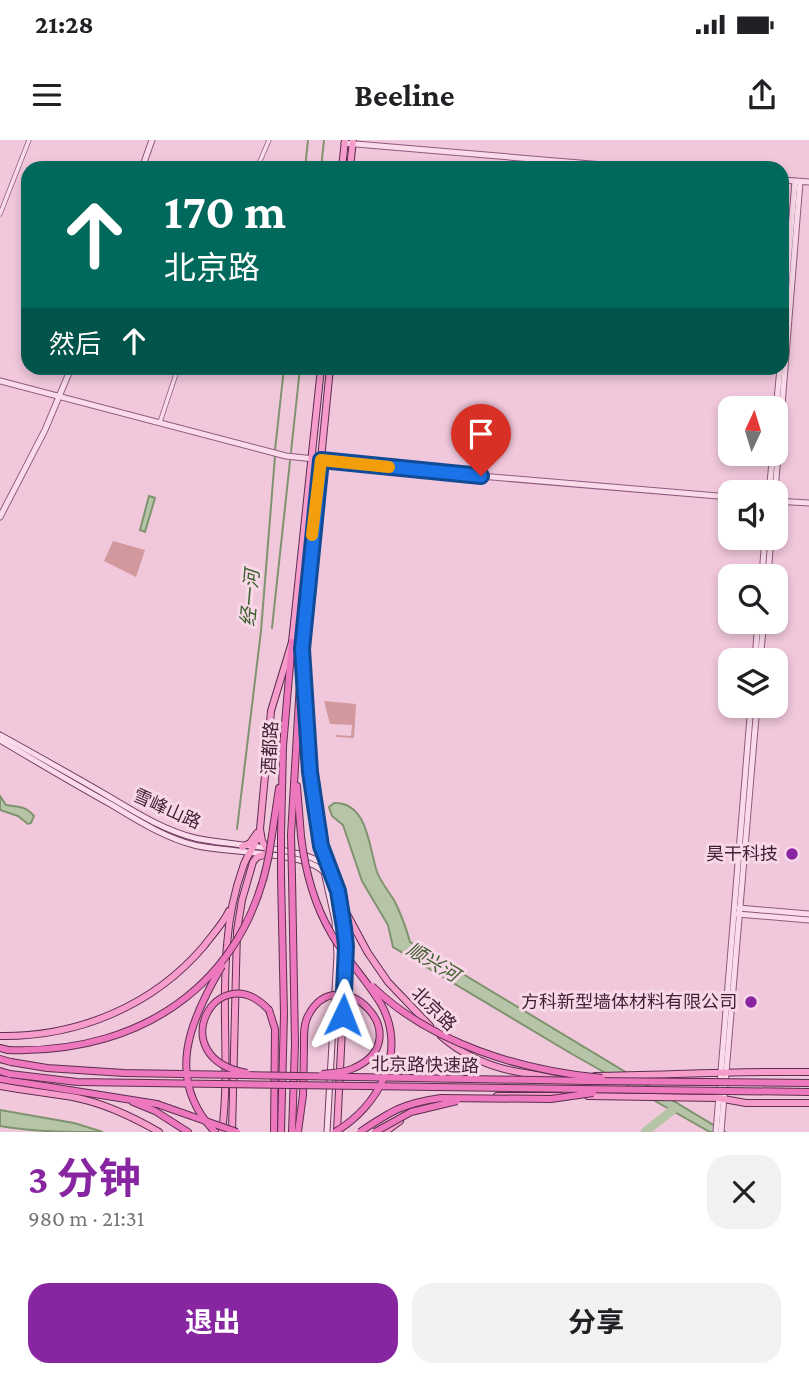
<!DOCTYPE html>
<html lang="zh">
<head>
<meta charset="utf-8">
<style>
  body { margin:0; font-family:"Crimson Pro","Noto Sans SC",serif; background:#f2f2f2; color:#202124; height:100vh; display:flex; flex-direction:column; font-size:26px; white-space:nowrap }
  * { box-sizing:border-box; margin:0 }
  p { font-size:23px; color:#757577 }
  .icon { flex:none; width:38px; height:38px; fill:none; stroke:currentColor; stroke-width:2; stroke-linecap:round; stroke-linejoin:round }
  .map { position:relative; height:992px; overflow:hidden }
  .panel { display:flex; flex-direction:column; background:#fff; flex:1 }
  .panel>* { flex:none }
  .banner { position:absolute; left:21px; top:21px; width:768px; height:214px; border-radius:21px; box-shadow:0 4px 10px #0003; background:#00695c; color:#fff; overflow:hidden }
  .needle { width:46px; rotate:4deg }
  .controls { position:absolute; left:718px; top:256px; display:grid; gap:14px }
  .controls a { display:grid; place-items:center; width:70px; height:70px; border-radius:14px; background:#fff; box-shadow:0 4px 10px #0003; font-size:35px }
  .pin { position:absolute; display:grid; place-items:center; width:60px; height:60px; color:#fff; margin:-72px -30px; border-radius:50% 50% 50% 0; rotate:-45deg; box-shadow:0 0 7px #0007 }
  .pin .icon { rotate:45deg }
  .me { position:absolute; width:77px; margin:-38px; rotate:2deg; stroke-linejoin:round; filter:drop-shadow(0 0 5px #0008) }
  .turn { display:flex; align-items:center; gap:24px; height:147px; padding:0 28px; font-size:32px }
  .turn .icon { width:91px; height:91px; stroke-width:2.5 }
  .turn b { display:block; font-size:49px; line-height:60px }
  .then { display:flex; align-items:center; height:66px; padding:0 28px; background:#0003; gap:14px; font-size:26px }
  .round { display:grid; place-items:center; flex:none; width:74px; height:74px; border-radius:21px; background:#f2f2f2 }
  .head { display:flex; align-items:center; justify-content:space-between; height:119px; padding:0 28px }
  h1 { font-size:42px; font-weight:700; line-height:52px; color:#8826a2 }
  .cta { display:flex; gap:14px; margin-top:auto; padding:14px 28px }
  .cta a { flex:1; height:80px; border-radius:21px; background:#8826a2; color:#fff; font-size:28px; font-weight:700; line-height:80px; text-align:center }
  .cta a+a { background:#f2f2f2; color:#202124 }
  .status { display:flex; justify-content:space-between; align-items:center; height:49px; padding:0 35px; background:#fff; direction:ltr }
  .status svg { height:19px; fill:currentColor }
  header { display:flex; justify-content:space-between; align-items:center; height:91px; padding:0 28px; background:#fff; font-size:32px; font-weight:700 }
  .map>svg:first-child { display:block }
  .green { fill:#d1999e }
  .water { fill:#b6c5a8; stroke:#7f946e; stroke-width:2 }
  .lines { fill:none; stroke-linecap:round; stroke-linejoin:round }
  .stream { stroke:#7f946e; stroke-width:2 }
  .river { stroke:#b6c5a8; stroke-width:9 }
  .minor-casing { stroke:#8f5a7e; stroke-width:5 }
  .tertiary-casing { stroke:#8f5a7e; stroke-width:7 }
  .secondary-casing { stroke:#713d61; stroke-width:7 }
  .primary-casing { stroke:#5c2e50; stroke-width:8 }
  .trunk-casing { stroke:#5c2e50; stroke-width:8 }
  .minor { stroke:#fbdbeb; stroke-width:3.5 }
  .tertiary { stroke:#fbdbeb; stroke-width:5 }
  .secondary { stroke:#fbdbeb; stroke-width:5 }
  .primary { stroke:#f69dcb; stroke-width:6 }
  .trunk { stroke:#ee78be; stroke-width:6 }
  .trunk-bridge-casing { stroke:#5c2e50; stroke-width:8; stroke-linecap:butt }
  .trunk-bridge { stroke:#ee78be; stroke-width:6 }
  .route-casing { stroke:#114b97; stroke-width:18 }
  .route { stroke:#1a73e8; stroke-width:12 }
  .slow { stroke:#f59e0b; stroke-width:12 }
  .poi-dot { fill:#8826a2; stroke:#f8d7e7; stroke-width:2.5 }
  .labels { text-anchor:middle; dominant-baseline:central; stroke-width:6; stroke-linejoin:round; paint-order:stroke }
  .street-label { font-size:18px; fill:#3e1f35; stroke:#f8d7e7 }
  .poi-label { font-size:18px; fill:#3e1f35; stroke:#f8d7e7; text-anchor:end }
  .water-label { font-size:19px; font-style:italic; fill:#3b5f2d; stroke:#f8d7e7 }
</style>
</head>
<body>
<div class="status"><b>21:28</b><svg viewBox="0 0 49 12"><path d="M0 12V9h3v3zM5 12V6h3v6zM10 12V3h3v9zM15 12V0h3v12zM26 1h20v11H26zM47 4h2v5h-2z"/></svg></div>
<header><svg class="icon" aria-label="menu" viewBox="0 0 24 24"><path d="M4 6h16M4 12h16M4 18h16"/></svg>Beeline<svg class="icon" aria-label="share" viewBox="0 0 24 24"><path d="M12 15V3M7 8l5-5 5 5M5 13v7h14v-7"/></svg></header>
<div class="map">
<svg width="809" height="992" viewBox="0 0 809 992">
  <rect width="100%" height="100%" fill="#f1c7dc"/>
  <g class="green">
    <path d="M 113,401 L 145,410 L 136,437 L 104,421 Z"/>
    <path d="M 324,561 L 356,564 L 354,598 L 336,597 L 336,595 L 351,596 L 352,585 L 330,584 Z"/>
  </g>
  <g class="water">
    <path d="M 149,356 L 155,358 L 145,392 L 140,390 Z"/>
    <path d="M 0,656 L 6,665 C 17,667 25,665 34,676 L 31,683 L 28,684 L 18,676 L 0,670 Z"/>
    <path d="M 334,663 C 368,662 369,708 377,732 C 381,742 388,751 394,760 C 401,774 406,787 410,802 L 725,992 L 710,992 L 572,914 L 393,807 L 388,785 L 362,741 L 343,685 L 332,676 L 329,667 Z"/>
    <path d="M 0,970 L 74,983 L 103,992 C 68,992 34,992 0,986 Z"/>
  </g>
  <g class="lines">
    <g class="stream">
      <path d="M 305,28 L 308,0"/>
      <path d="M 321,28 L 324,0"/>
      <path d="M 275,310 L 284,228"/>
      <path d="M 291,312 L 300,228"/>
      <path d="M 272,488 L 290,321"/>
      <path d="M 237,689 L 261,491 L 275,316"/>
    </g>
    <path class="river" d="M 645,992 L 675,968"/>
    <defs>
      <g id="minor">
        <path d="M 257,28 L 269,0"/>
        <path d="M 0,74 L 29,0"/>
        <path d="M 160,282 L 178,228"/>
      </g>
      <g id="tertiary">
        <path d="M 344,3 L 639,28"/>
        <path d="M 142,28 L 152,0"/>
        <path d="M 782,40 L 809,42"/>
        <path d="M 782,196 L 795,41"/>
        <path d="M 0,241 L 286,316 L 456,334 L 730,357"/>
        <path d="M 775,281 L 780,228"/>
        <path d="M 769,352 L 773,313"/>
        <path d="M 775,352 L 800,42"/>
        <path d="M 775,361 L 809,363"/>
        <path d="M 0,377 L 45,290 L 71,228"/>
        <path d="M 762,436 L 765,397"/>
        <path d="M 768,436 L 771,397"/>
        <path d="M 755,520 L 758,481"/>
        <path d="M 760,520 L 764,481"/>
        <path d="M 739,768 L 809,774"/>
        <path d="M 737,774 L 809,780"/>
        <path d="M 716,992 L 751,565"/>
        <path d="M 721,992 L 757,565"/>
      </g>
      <g id="secondary">
        <path d="M 0,595 C 36,615 72,635 108,656 C 135,672 163,690 195,698 C 226,706 311,706 329,729"/>
        <path d="M 0,600 C 37,622 74,644 112,665 C 137,680 165,698 194,705 C 224,713 304,711 324,732 L 335,781 L 337,815 L 327,992"/>
      </g>
      <g id="primary">
        <path d="M 342,28 L 345,0"/>
        <path d="M 350,28 L 353,0"/>
        <path d="M 302,511 L 330,228"/>
        <path d="M 303,525 L 308,609 L 322,706 L 342,765 L 368,813 L 388,842 L 430,886"/>
        <path d="M 242,707 L 250,703 L 257,693"/>
        <path d="M 267,709 L 262,701 L 260,689 L 271,571 L 292,502 L 321,228"/>
        <path d="M 0,896 C 78,897 153,866 204,806 C 212,795 223,784 229,771"/>
        <path d="M 441,896 C 477,928 523,937 571,936"/>
        <path d="M 595,936 C 667,935 738,931 809,932"/>
        <path d="M 0,946 C 25,951 51,953 77,958 C 106,964 133,977 159,992"/>
        <path d="M 497,956 L 560,956"/>
        <path d="M 588,956 L 718,958 L 746,963 L 809,963"/>
        <path d="M 222,992 C 230,930 221,867 227,805 C 229,778 234,752 243,727 C 247,714 256,707 258,693"/>
        <path d="M 232,992 L 237,791 L 242,760 L 253,722 L 257,717 L 264,715"/>
        <path d="M 337,992 L 346,806 L 340,767"/>
        <path d="M 385,992 L 400,981"/>
      </g>
      <g id="trunk">
        <path d="M 297,646 L 301,696"/>
        <path d="M 272,695 L 279,648"/>
        <path d="M 291,695 L 302,509"/>
        <path d="M 281,696 L 283,607 L 292,502"/>
        <path d="M 292,737 L 295,904 L 292,992"/>
        <path d="M 269,870 L 275,889 L 274,992"/>
        <path d="M 0,908 L 8,910"/>
        <path d="M 0,919 L 11,922"/>
        <path d="M 0,931 L 10,934"/>
        <path d="M 0,939 L 157,964"/>
        <path d="M 133,962 L 155,971 L 188,992"/>
        <path d="M 281,992 L 284,874 L 281,736"/>
        <path d="M 298,992 L 303,955 L 304,908"/>
      </g>
    </defs>
    <use href="#minor" class="minor-casing"/>
    <use href="#tertiary" class="tertiary-casing"/>
    <use href="#secondary" class="secondary-casing"/>
    <use href="#primary" class="primary-casing"/>
    <use href="#trunk" class="trunk-casing"/>
    <use href="#minor" class="minor"/>
    <use href="#tertiary" class="tertiary"/>
    <use href="#secondary" class="secondary"/>
    <use href="#primary" class="primary"/>
    <use href="#trunk" class="trunk"/>
    <defs>
      <g id="trunk-bridge">
        <path d="M 291,695 L 292,737"/>
        <path d="M 301,696 C 305,730 314,764 331,793 C 345,818 366,839 381,864 C 408,913 378,967 335,992"/>
        <path d="M 281,736 L 281,696"/>
        <path d="M 372,846 C 430,903 522,931 602,938"/>
        <path d="M 304,908 C 304,897 303,885 308,876 C 339,816 421,898 354,928 C 344,933 332,933 322,934"/>
        <path d="M 8,910 C 147,915 255,837 272,695"/>
        <path d="M 11,922 L 47,928 L 124,933 L 588,941 L 809,943"/>
        <path d="M 247,933 C 161,918 217,814 269,870"/>
        <path d="M 10,934 L 77,942 L 809,952"/>
        <path d="M 157,964 L 237,992"/>
        <path d="M 215,992 C 164,939 190,880 222,826"/>
        <path d="M 360,992 C 391,971 404,963 441,958 L 551,959 L 593,953"/>
        <path d="M 375,992 L 411,972 L 457,961"/>
      </g>
    </defs>
    <use href="#trunk-bridge" class="trunk-bridge-casing"/>
    <use href="#trunk-bridge" class="trunk-bridge"/>
  </g>
  <g class="lines">
    <defs>
      <path id="route" d="M 343,875 L 346,806 L 344,788 L 338,751 L 321,706 L 310,632 L 302,509 L 321,320 L 481,336"/>
    </defs>
    <use href="#route" class="route-casing"/>
    <use href="#route" class="route"/>
    <path class="slow" d="M 312,395 L 321,320 L 389,327"/>
  </g>
  <g class="poi-dot">
    <circle cx="792" cy="714" r="7"/>
    <circle cx="751" cy="862" r="7"/>
  </g>
  <g class="labels">
    <g class="street-label">
      <text transform="translate(270 608) rotate(-87)">酒都路</text>
      <text transform="translate(167 669) rotate(24)">雪峰山路</text>
      <text transform="translate(434 869) rotate(44)">北京路</text>
      <text transform="translate(425 925) rotate(1)">北京路快速路</text>
    </g>
    <g class="poi-label">
      <text x="778" y="714">昊干科技</text>
      <text x="737" y="862">方科新型墙体材料有限公司</text>
    </g>
    <g class="water-label">
      <text transform="translate(250 458) rotate(-85)">经一河</text>
      <text transform="translate(433 822) rotate(31)">顺兴河</text>
    </g>
  </g>
</svg>
<div class="controls">
<a><svg class="needle" viewBox="-14 -14 28 28"><path d="M0-13l5 13h-10z" fill="#e53935"/><path d="M0 13l5-13h-10z" fill="#757577"/></svg></a>
<a><svg class="icon" aria-label="sound" viewBox="0 0 24 24"><path d="M4 9h4l5-4v14l-5-4H4zM17 9q2 3 0 6"/></svg></a>
<a><svg class="icon" aria-label="search" viewBox="0 0 24 24"><circle cx="10" cy="10" r="6"/><path d="M15 15l6 6"/></svg></a>
<a><svg class="icon" aria-label="layers" viewBox="0 0 24 24"><path d="M12 4l9 5-9 5-9-5zM3 14l9 5 9-5"/></svg></a>
</div>
<div class="pin" style="left:481px;top:336px;background:#d93025"><svg class="icon" aria-label="arrive" viewBox="0 0 24 24"><path d="M6 21V4h12l-3 4 3 4H6"/></svg></div>
<svg class="me" style="left:343px;top:875px" viewBox="-20 -20 40 40"><path d="M0-17L14 15 0 8-14 15z" fill="#1a73e8" stroke="#fff" stroke-width="4"/></svg>
<div class="banner">
<div class="turn"><svg class="icon" aria-label="ahead" viewBox="0 0 24 24"><path d="M12 20V5M6 11l6-6 6 6"/></svg><div><b>170 m</b>北京路</div></div>
<div class="then">然后<svg class="icon" aria-label="ahead" viewBox="0 0 24 24"><path d="M12 20V5M6 11l6-6 6 6"/></svg></div>
</div>
</div>
<section class="panel">
<div class="head"><div><h1>3 分钟</h1><p>980 m · 21:31</p></div><a class="round"><svg class="icon" aria-label="close" viewBox="0 0 24 24"><path d="M6 6l12 12M18 6L6 18"/></svg></a></div>
<div class="cta"><a>退出</a><a>分享</a></div>
</section>
</body>
</html>
